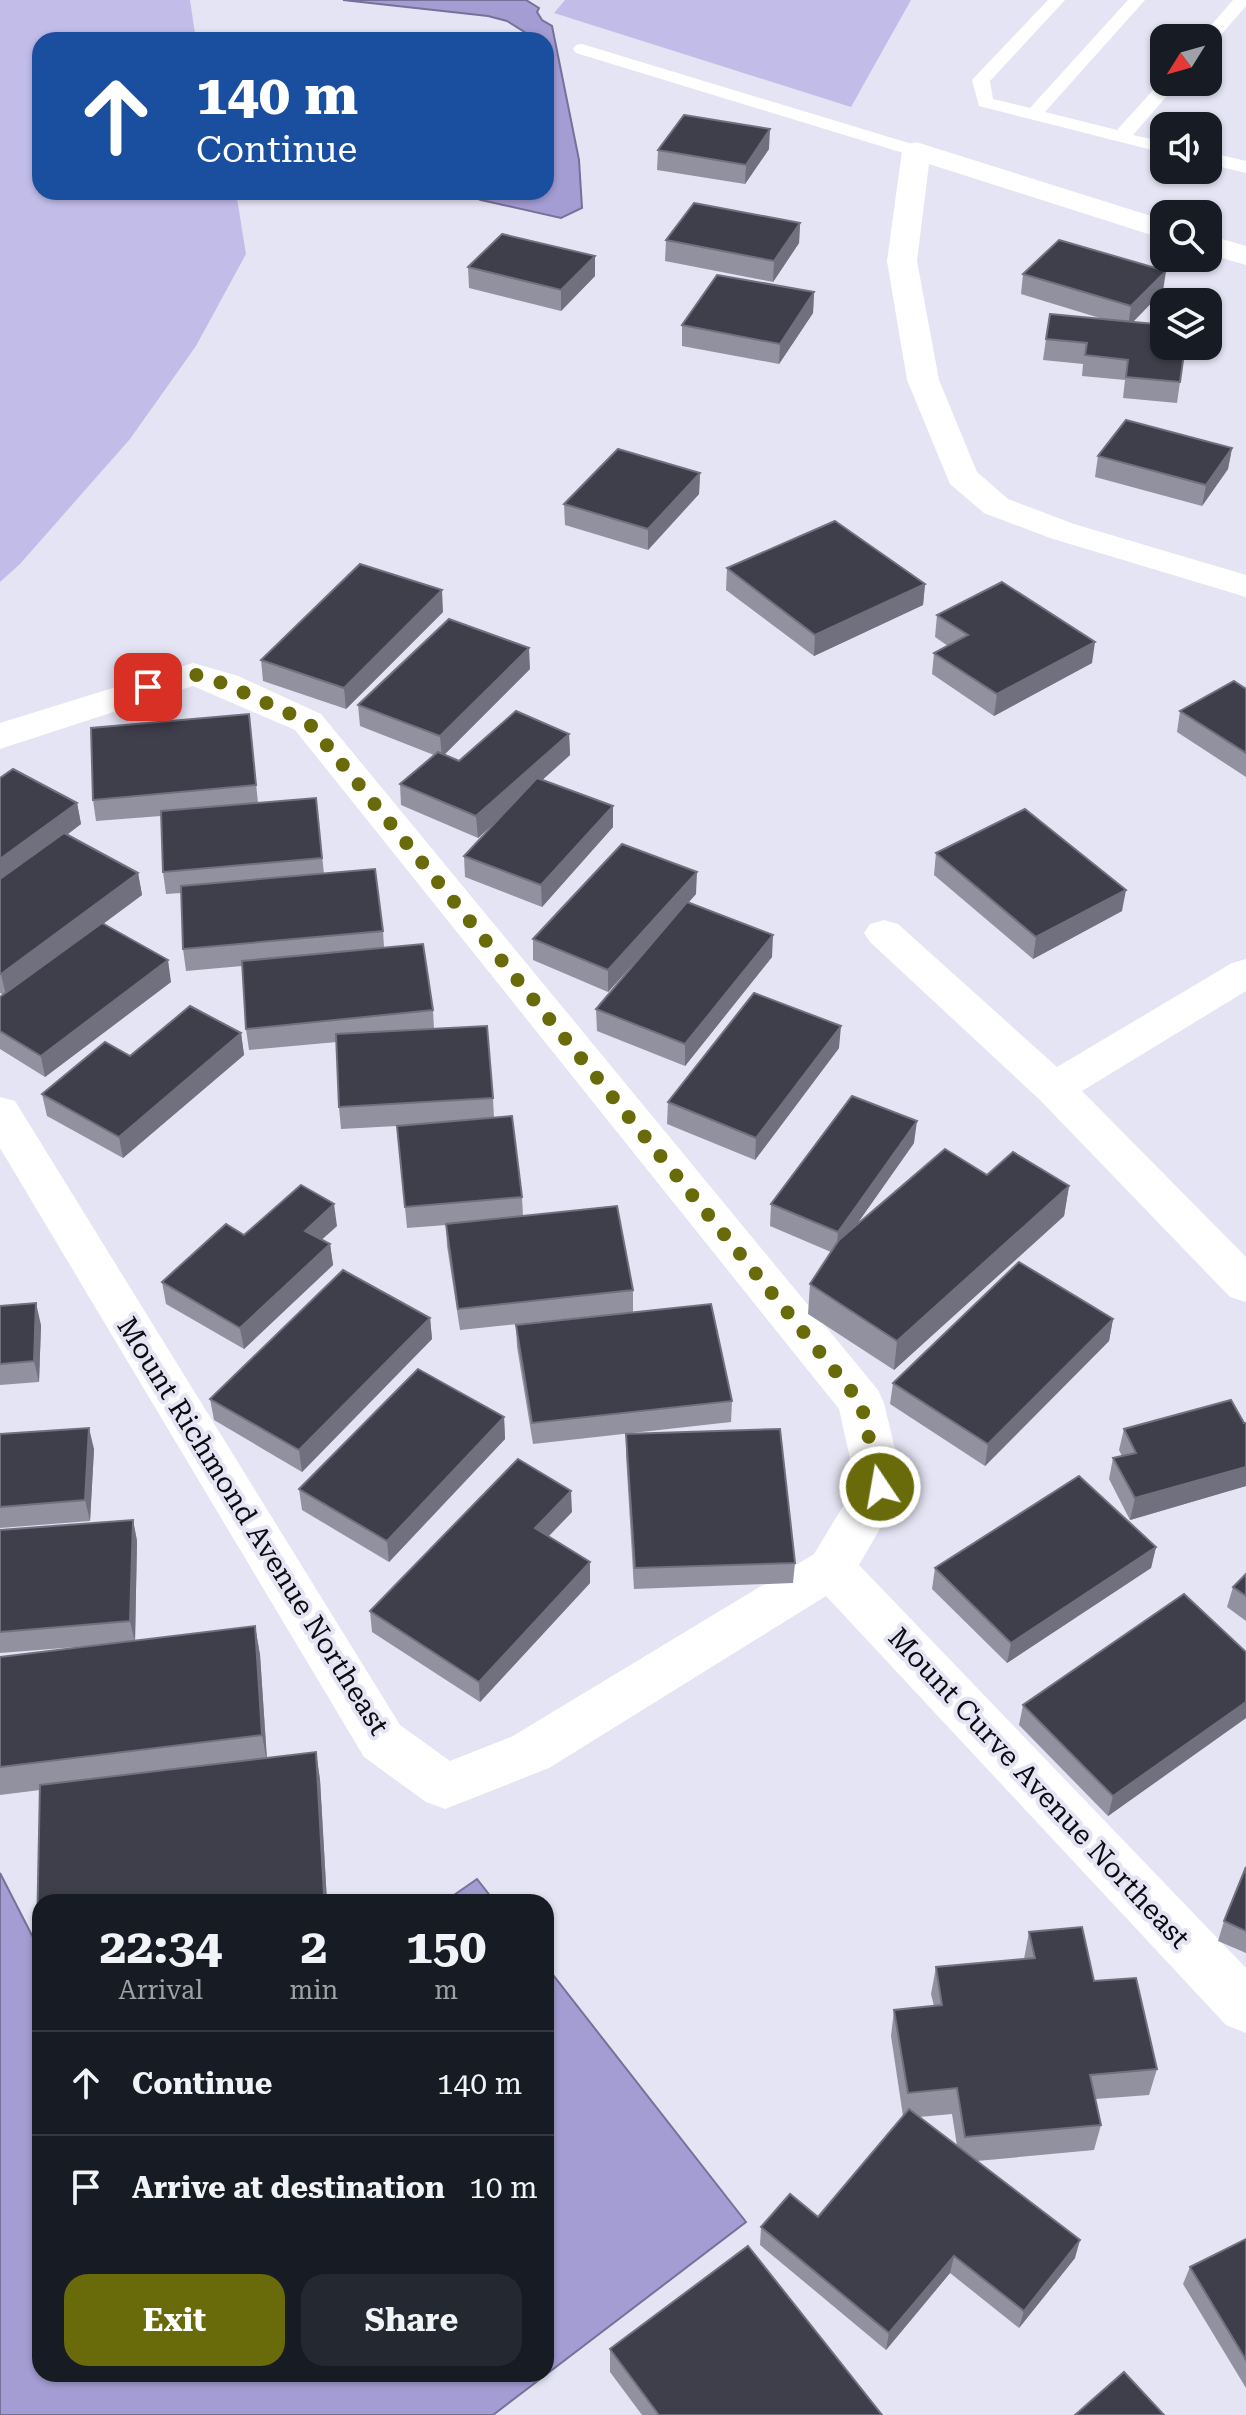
<!DOCTYPE html>
<html lang="en">
<head>
<meta charset="utf-8">
<style>
  body { margin:0; font-family:"Roboto Serif",serif; background:#242831; color:#f1f3f6; height:100vh; display:flex; flex-direction:column; font-size:30px; white-space:nowrap }
  * { box-sizing:border-box; margin:0 }
  p { font-size:26px; color:#9ea1a6 }
  .icon { flex:none; width:44px; height:44px; fill:none; stroke:currentColor; stroke-width:2; stroke-linecap:round; stroke-linejoin:round }
  .map { position:relative; flex:1; overflow:hidden }
  .panel { position:absolute; left:32px; top:1894px; width:522px; height:488px; display:flex; flex-direction:column; background:#171b24; border-radius:24px; box-shadow:0 2px 6px #0004 }
  .panel>* { flex:none }
  .hud { position:absolute; left:32px; top:32px; width:522px; height:168px; border-radius:24px; box-shadow:0 2px 6px #0004; background:#1a4fa0; color:#fff; overflow:hidden }
  .needle { width:52px; rotate:233deg }
  .tools { position:absolute; left:1150px; top:24px; display:grid; gap:16px }
  .tools a { display:grid; place-items:center; width:72px; height:72px; border-radius:16px; background:#171b24; box-shadow:0 2px 6px #0004; font-size:40px }
  .pin { position:absolute; display:grid; place-items:center; width:68px; height:68px; color:#fff; margin:-34px; border-radius:16px; box-shadow:0 4px 12px #0006 }
  .me { position:absolute; width:88px; margin:-44px; rotate:348deg; stroke-linejoin:round; filter:drop-shadow(0 0 6px #0008) }
  .turn { display:flex; align-items:center; gap:28px; height:168px; padding:0 32px; font-size:36px }
  .turn .icon { width:104px; height:104px; stroke-width:2.5 }
  .turn b { display:block; font-size:56px; line-height:68px }
  .eta { display:flex; justify-content:space-evenly; align-items:center; height:136px; text-align:center }
  .eta b { font-size:48px; font-weight:700; line-height:56px }
  .action { display:flex; gap:16px; margin-top:auto; padding:16px 32px }
  .action a { flex:1; height:92px; border-radius:24px; background:#696a09; color:#fff; font-size:32px; font-weight:700; line-height:92px; text-align:center }
  .action a+a { background:#242831; color:#f1f3f6 }
  ul { padding:0; list-style:none }
  li { display:flex; align-items:center; gap:24px; height:104px; padding:0 32px; border-top:2px solid #363941 }
  li div { flex:1 }
  li b { display:block; font-size:30px }
  li em { font-style:normal }
  .map>svg:first-child { display:block }
  .green { fill:#c2bde8 }
  .water { fill:#a49dd4; stroke:#767199; stroke-width:2 }
  .lines { fill:none; stroke-linecap:round; stroke-linejoin:round }
  .service { fill:#fff; fill-rule:evenodd }
  .minor { fill:#fff; fill-rule:evenodd }
  .wall { fill:#9291a0; fill-rule:evenodd }
  .shaded-wall { fill:#71707e }
  .building { fill:#3f3e4b; stroke:#71707e; stroke-width:2 }
  .route { stroke:#696a09; stroke-width:14; stroke-dasharray:0 25.2 }
  .labels { text-anchor:middle; dominant-baseline:central; stroke-width:8; stroke-linejoin:round; paint-order:stroke }
  .street-label { font-size:28px; fill:#0c0b10; stroke:#e5e4f4 }
</style>
</head>
<body>
<div class="map">
<svg width="1246" height="2415" viewBox="0 0 1246 2415">
  <rect width="100%" height="100%" fill="#e5e4f4"/>
  <g class="green">
    <path d="M 0,0 L 190,0 L 196,40 L 40,40 L 40,192 L 236,192 L 246,254 L 196,346 L 130,439 L 20,564 L 0,582 Z"/>
    <path d="M 565,0 L 911,0 L 851,107 L 554,13 Z"/>
  </g>
  <g class="water">
    <path d="M 343,0 L 526,0 L 539,8 L 537,12 L 542,20 L 552,26 L 579,160 L 582,208 L 561,218 L 481,200 L 461,192 L 546,192 L 546,40 L 524,40 L 526,33 L 507,21 L 488,16 Z"/>
    <path d="M 0,1873 L 40,1951 L 40,2374 L 546,2374 L 546,1966 L 746,2222 L 493,2415 L 0,2415 Z"/>
    <path d="M 477,1879 L 495,1902 L 444,1902 Z"/>
  </g>
  <g class="lines">
    <g class="service">
      <path d="M 1048,0 L 1065,0 L 990,81 L 993,99 L 1030,108 L 1128,0 L 1145,0 L 1045,112 L 1117,130 L 1164,78 L 1164,82 L 1179,82 L 1133,135 L 1164,142 L 1164,153 L 979,106 L 972,80 Z"/>
      <path d="M 1233,0 L 1246,0 L 1246,6 L 1214,43 L 1208,44 L 1208,38 L 1200,38 Z"/>
      <path d="M 582,44 L 922,147 L 925,151 L 916,156 L 910,155 L 576,53 L 573,49 L 576,45 Z"/>
      <path d="M 1208,152 L 1246,161 L 1246,173 L 1208,164 Z"/>
    </g>
    <g class="minor">
      <path d="M 916,142 L 1164,220 L 1164,239 L 929,164 L 917,261 L 939,380 L 977,472 L 1008,499 L 1074,524 L 1246,575 L 1246,597 L 1050,538 L 984,513 L 950,484 L 907,380 L 887,261 L 902,151 L 906,145 Z"/>
      <path d="M 1208,235 L 1246,246 L 1246,265 L 1208,254 Z"/>
      <path d="M 193,663 L 238,676 L 321,714 L 878,1390 L 884,1403 L 904,1487 L 859,1565 L 1246,1968 L 1246,2033 L 1226,2025 L 826,1596 L 549,1768 L 445,1809 L 426,1802 L 364,1757 L 0,1148 L 0,1097 L 15,1101 L 400,1725 L 450,1761 L 513,1736 L 814,1554 L 856,1485 L 839,1409 L 295,730 L 193,686 L 0,749 L 0,723 Z"/>
      <path d="M 884,920 L 898,924 L 1057,1067 L 1232,963 L 1246,959 L 1246,991 L 1082,1091 L 1246,1257 L 1246,1302 L 1230,1297 L 1039,1099 L 870,942 L 864,933 L 870,924 Z"/>
    </g>
  </g>
  <g class="wall">
    <path d="M 769,149 L 745,184 L 657,170 L 658,150 Z"/>
    <path d="M 800,223 L 799,243 L 773,282 L 665,261 L 666,240 Z"/>
    <path d="M 595,256 L 595,276 L 561,311 L 469,288 L 468,267 Z"/>
    <path d="M 1023,274 L 1163,291 L 1133,322 L 1151,342 L 1180,382 L 1177,403 L 1123,398 L 1125,380 L 1082,376 L 1083,364 L 1043,360 L 1046,339 L 1103,319 L 1021,294 Z"/>
    <path d="M 814,292 L 813,313 L 779,364 L 682,346 L 682,325 Z"/>
    <path d="M 1232,448 L 1228,469 L 1202,506 L 1095,477 L 1098,456 Z"/>
    <path d="M 700,473 L 699,494 L 648,550 L 565,525 L 564,504 Z"/>
    <path d="M 727,568 L 925,584 L 923,605 L 814,656 L 726,590 Z"/>
    <path d="M 443,612 L 346,709 L 263,681 L 261,660 Z"/>
    <path d="M 937,615 L 1092,663 L 994,716 L 932,674 L 934,653 L 948,646 L 935,637 Z"/>
    <path d="M 530,669 L 445,754 L 459,761 L 569,734 L 570,755 L 542,780 L 613,806 L 613,827 L 542,907 L 465,877 L 464,856 L 497,820 L 478,838 L 401,805 L 400,784 L 434,755 L 360,726 L 358,705 Z"/>
    <path d="M 1246,689 L 1246,777 L 1177,732 L 1180,711 Z"/>
    <path d="M 249,714 L 258,803 L 316,798 L 324,874 L 383,931 L 384,947 L 433,1010 L 434,1029 L 493,1098 L 494,1118 L 522,1197 L 523,1216 L 633,1290 L 633,1312 L 460,1330 L 447,1246 L 446,1225 L 407,1228 L 397,1126 L 341,1129 L 339,1107 L 337,1042 L 249,1050 L 246,1029 L 242,966 L 186,971 L 183,949 L 181,893 L 166,894 L 163,872 L 161,816 L 96,821 L 93,800 Z"/>
    <path d="M 0,778 L 77,803 L 81,824 L 67,835 L 138,873 L 142,895 L 104,923 L 171,982 L 45,1077 L 0,1049 L 0,997 L 4,995 L 0,993 Z"/>
    <path d="M 936,853 L 1122,911 L 1033,959 L 934,875 Z"/>
    <path d="M 696,894 L 688,903 L 772,957 L 685,1066 L 597,1031 L 596,1009 L 655,940 L 608,992 L 533,960 L 533,939 Z"/>
    <path d="M 241,1033 L 244,1055 L 123,1158 L 47,1116 L 42,1094 L 130,1056 Z"/>
    <path d="M 839,1048 L 755,1160 L 667,1124 L 668,1102 Z"/>
    <path d="M 914,1143 L 856,1225 L 987,1175 L 1069,1186 L 1064,1216 L 894,1370 L 808,1314 L 810,1284 L 831,1252 L 770,1226 L 771,1204 Z"/>
    <path d="M 337,1226 L 322,1239 L 330,1244 L 333,1265 L 244,1349 L 166,1304 L 162,1282 L 244,1235 Z"/>
    <path d="M 0,1306 L 41,1325 L 39,1382 L 0,1385 Z"/>
    <path d="M 430,1318 L 432,1339 L 302,1472 L 214,1420 L 210,1399 Z"/>
    <path d="M 1113,1319 L 1109,1341 L 985,1466 L 890,1404 L 893,1383 Z"/>
    <path d="M 516,1325 L 732,1401 L 731,1422 L 533,1444 L 517,1347 Z"/>
    <path d="M 504,1417 L 505,1439 L 389,1562 L 302,1510 L 299,1489 Z"/>
    <path d="M 1246,1423 L 1246,1486 L 1130,1520 L 1109,1479 L 1113,1458 L 1122,1456 L 1119,1450 L 1124,1429 Z"/>
    <path d="M 0,1434 L 94,1449 L 90,1521 L 0,1528 Z"/>
    <path d="M 626,1434 L 795,1563 L 793,1583 L 634,1589 L 626,1455 Z"/>
    <path d="M 572,1512 L 549,1536 L 590,1562 L 590,1583 L 480,1702 L 372,1632 L 370,1611 Z"/>
    <path d="M 133,1520 L 137,1541 L 135,1641 L 255,1626 L 260,1655 L 267,1758 L 316,1752 L 320,1780 L 327,1902 L 40,1902 L 40,1942 L 37,1931 L 40,1790 L 0,1795 L 0,1657 L 102,1645 L 0,1653 L 0,1530 Z"/>
    <path d="M 1156,1547 L 1151,1568 L 1007,1663 L 932,1589 L 935,1568 Z"/>
    <path d="M 1246,1574 L 1246,1621 L 1227,1607 L 1233,1587 Z"/>
    <path d="M 1246,1652 L 1246,1718 L 1108,1816 L 1019,1725 L 1023,1705 Z"/>
    <path d="M 1246,1867 L 1246,1953 L 1218,1941 L 1224,1921 Z"/>
    <path d="M 1029,1932 L 1094,1981 L 1157,2069 L 1149,2095 L 1095,2099 L 1101,2125 L 1094,2150 L 977,2161 L 1075,2258 L 1019,2328 L 950,2273 L 886,2350 L 760,2245 L 761,2227 L 818,2217 L 903,2116 L 891,2036 L 894,2010 L 934,2006 L 931,1994 L 936,1967 L 1024,1959 ZM 952,2114 L 957,2146 L 919,2117 Z"/>
    <path d="M 1246,2239 L 1246,2388 L 1183,2284 L 1190,2267 Z"/>
    <path d="M 610,2349 L 882,2415 L 642,2415 L 610,2372 Z"/>
  </g>
  <g class="shaded-wall">
    <path d="M 770,129 L 769,149 L 745,184 L 746,165 Z"/>
    <path d="M 800,223 L 799,243 L 773,282 L 774,261 Z"/>
    <path d="M 595,256 L 595,276 L 561,311 L 561,290 Z"/>
    <path d="M 1166,271 L 1163,291 L 1128,327 L 1131,306 Z"/>
    <path d="M 814,292 L 813,313 L 779,364 L 780,344 Z"/>
    <path d="M 1232,448 L 1228,469 L 1202,506 L 1206,485 Z"/>
    <path d="M 700,473 L 699,494 L 648,550 L 648,529 Z"/>
    <path d="M 925,584 L 923,605 L 814,656 L 815,635 Z"/>
    <path d="M 442,590 L 443,612 L 346,709 L 344,688 Z"/>
    <path d="M 1095,642 L 1092,663 L 994,716 L 997,694 Z"/>
    <path d="M 529,648 L 530,669 L 442,757 L 440,736 Z"/>
    <path d="M 569,734 L 570,755 L 478,838 L 476,816 Z"/>
    <path d="M 77,803 L 81,824 L 0,884 L 0,859 Z"/>
    <path d="M 613,806 L 613,827 L 542,907 L 541,885 Z"/>
    <path d="M 697,872 L 696,894 L 608,992 L 608,970 Z"/>
    <path d="M 138,873 L 142,895 L 6,996 L 1,974 Z"/>
    <path d="M 1126,890 L 1122,911 L 1033,959 L 1036,937 Z"/>
    <path d="M 773,935 L 772,957 L 685,1066 L 685,1044 Z"/>
    <path d="M 168,960 L 171,982 L 45,1077 L 41,1056 Z"/>
    <path d="M 841,1026 L 839,1048 L 755,1160 L 756,1138 Z"/>
    <path d="M 241,1033 L 244,1055 L 123,1158 L 119,1137 Z"/>
    <path d="M 917,1121 L 914,1143 L 836,1254 L 838,1232 Z"/>
    <path d="M 1069,1186 L 1064,1216 L 894,1370 L 897,1341 Z"/>
    <path d="M 334,1204 L 337,1226 L 308,1252 L 305,1231 Z"/>
    <path d="M 330,1244 L 333,1265 L 244,1349 L 240,1328 Z"/>
    <path d="M 36,1303 L 41,1325 L 39,1382 L 34,1361 Z"/>
    <path d="M 430,1318 L 432,1339 L 302,1472 L 299,1450 Z"/>
    <path d="M 1113,1319 L 1109,1341 L 985,1466 L 988,1444 Z"/>
    <path d="M 504,1417 L 505,1439 L 389,1562 L 387,1541 Z"/>
    <path d="M 89,1428 L 94,1449 L 90,1521 L 85,1500 Z"/>
    <path d="M 1246,1467 L 1246,1486 L 1130,1520 L 1135,1498 Z"/>
    <path d="M 571,1491 L 572,1512 L 536,1549 L 535,1528 Z"/>
    <path d="M 133,1520 L 137,1541 L 135,1642 L 130,1621 Z"/>
    <path d="M 1156,1547 L 1151,1568 L 1007,1663 L 1011,1643 Z"/>
    <path d="M 590,1562 L 590,1583 L 480,1702 L 479,1682 Z"/>
    <path d="M 255,1626 L 260,1655 L 267,1762 L 262,1735 Z"/>
    <path d="M 1246,1702 L 1246,1718 L 1108,1816 L 1113,1796 Z"/>
    <path d="M 316,1752 L 320,1780 L 327,1902 L 326,1902 L 324,1895 Z"/>
    <path d="M 1080,2240 L 1075,2258 L 1019,2328 L 1024,2311 Z"/>
    <path d="M 954,2256 L 950,2273 L 886,2350 L 889,2333 Z"/>
  </g>
  <g class="building">
    <path d="M 684,115 L 770,129 L 746,165 L 658,150 Z"/>
    <path d="M 694,203 L 800,223 L 774,261 L 666,240 Z"/>
    <path d="M 502,234 L 595,256 L 561,290 L 468,267 Z"/>
    <path d="M 1059,240 L 1166,271 L 1131,306 L 1023,274 Z"/>
    <path d="M 717,275 L 814,292 L 780,344 L 682,325 Z"/>
    <path d="M 1050,314 L 1154,324 L 1151,342 L 1164,343 L 1164,346 L 1185,346 L 1180,382 L 1126,377 L 1128,360 L 1085,355 L 1087,343 L 1046,339 Z"/>
    <path d="M 1126,420 L 1232,448 L 1206,485 L 1098,456 Z"/>
    <path d="M 618,449 L 700,473 L 648,529 L 564,504 Z"/>
    <path d="M 835,521 L 925,584 L 815,635 L 727,568 Z"/>
    <path d="M 360,564 L 442,590 L 344,688 L 261,660 Z"/>
    <path d="M 1002,582 L 1095,642 L 997,694 L 934,653 L 968,635 L 937,615 Z"/>
    <path d="M 449,619 L 529,648 L 440,736 L 358,705 Z"/>
    <path d="M 1234,681 L 1246,689 L 1246,753 L 1180,711 Z"/>
    <path d="M 516,711 L 569,734 L 476,816 L 400,784 L 438,752 L 459,761 Z"/>
    <path d="M 249,714 L 256,785 L 93,800 L 91,728 Z"/>
    <path d="M 13,769 L 77,803 L 0,859 L 0,778 Z"/>
    <path d="M 537,778 L 613,806 L 541,885 L 464,856 Z"/>
    <path d="M 316,798 L 322,858 L 163,872 L 161,811 Z"/>
    <path d="M 1025,809 L 1126,890 L 1036,937 L 936,853 Z"/>
    <path d="M 64,833 L 138,873 L 1,974 L 0,974 L 0,879 Z"/>
    <path d="M 622,844 L 697,872 L 608,970 L 533,939 Z"/>
    <path d="M 375,869 L 383,931 L 183,949 L 181,886 Z"/>
    <path d="M 687,902 L 773,935 L 685,1044 L 596,1009 Z"/>
    <path d="M 102,923 L 168,960 L 41,1056 L 0,1031 L 0,997 Z"/>
    <path d="M 423,944 L 433,1010 L 246,1029 L 242,961 Z"/>
    <path d="M 754,993 L 841,1026 L 756,1138 L 668,1102 Z"/>
    <path d="M 190,1006 L 241,1033 L 119,1137 L 42,1094 L 105,1042 L 130,1056 Z"/>
    <path d="M 487,1026 L 493,1098 L 339,1107 L 336,1034 Z"/>
    <path d="M 852,1096 L 917,1121 L 838,1232 L 771,1204 Z"/>
    <path d="M 512,1116 L 522,1197 L 405,1207 L 397,1126 Z"/>
    <path d="M 945,1149 L 987,1175 L 1013,1152 L 1069,1186 L 897,1341 L 810,1284 L 839,1240 Z"/>
    <path d="M 301,1185 L 334,1204 L 305,1231 L 330,1244 L 240,1328 L 162,1282 L 226,1224 L 244,1235 Z"/>
    <path d="M 617,1206 L 633,1290 L 458,1309 L 446,1224 Z"/>
    <path d="M 1019,1262 L 1113,1319 L 988,1444 L 893,1383 Z"/>
    <path d="M 343,1270 L 430,1318 L 299,1450 L 210,1399 Z"/>
    <path d="M 36,1303 L 34,1361 L 0,1364 L 0,1306 Z"/>
    <path d="M 711,1304 L 732,1401 L 532,1423 L 516,1325 Z"/>
    <path d="M 418,1369 L 504,1417 L 387,1541 L 299,1489 Z"/>
    <path d="M 1231,1400 L 1244,1423 L 1246,1423 L 1246,1467 L 1135,1498 L 1113,1458 L 1136,1453 L 1124,1429 Z"/>
    <path d="M 89,1428 L 85,1500 L 0,1507 L 0,1434 Z"/>
    <path d="M 780,1429 L 795,1563 L 635,1568 L 626,1434 Z"/>
    <path d="M 518,1459 L 571,1491 L 535,1528 L 590,1562 L 479,1682 L 370,1611 Z"/>
    <path d="M 1079,1476 L 1156,1547 L 1011,1643 L 935,1568 Z"/>
    <path d="M 133,1520 L 130,1621 L 0,1632 L 0,1530 Z"/>
    <path d="M 1246,1574 L 1246,1596 L 1233,1587 Z"/>
    <path d="M 1184,1594 L 1246,1652 L 1246,1702 L 1113,1796 L 1023,1705 Z"/>
    <path d="M 255,1626 L 262,1735 L 0,1767 L 0,1657 Z"/>
    <path d="M 316,1752 L 324,1895 L 266,1902 L 40,1902 L 40,1931 L 37,1931 L 40,1785 Z"/>
    <path d="M 1246,1867 L 1246,1931 L 1224,1921 Z"/>
    <path d="M 1082,1927 L 1094,1981 L 1136,1978 L 1157,2069 L 1090,2075 L 1101,2125 L 965,2137 L 957,2088 L 908,2093 L 894,2010 L 942,2005 L 936,1967 L 1035,1958 L 1029,1932 Z"/>
    <path d="M 909,2109 L 1080,2240 L 1024,2311 L 954,2256 L 889,2333 L 761,2227 L 790,2194 L 818,2217 Z"/>
    <path d="M 1246,2239 L 1246,2360 L 1190,2267 Z"/>
    <path d="M 748,2246 L 882,2415 L 659,2415 L 610,2349 Z"/>
    <path d="M 1124,2372 L 1164,2415 L 1075,2415 Z"/>
  </g>
  <g class="lines">
    <path class="route" d="M 148,687 L 193,674 L 225,684 L 308,722 L 861,1403 L 880,1487"/>
  </g>
  <g class="labels">
    <g class="street-label">
      <text transform="translate(253 1526) rotate(58)">Mount Richmond Avenue Northeast</text>
      <text transform="translate(1039 1788) rotate(47)">Mount Curve Avenue Northeast</text>
    </g>
  </g>
</svg>
<div class="tools">
<a><svg class="needle" viewBox="-14 -14 28 28"><path d="M0-13l5 13h-10z" fill="#e53935"/><path d="M0 13l5-13h-10z" fill="#9ea1a6"/></svg></a>
<a><svg class="icon" aria-label="sound" viewBox="0 0 24 24"><path d="M4 9h4l5-4v14l-5-4H4zM17 9q2 3 0 6"/></svg></a>
<a><svg class="icon" aria-label="search" viewBox="0 0 24 24"><circle cx="10" cy="10" r="6"/><path d="M15 15l6 6"/></svg></a>
<a><svg class="icon" aria-label="layers" viewBox="0 0 24 24"><path d="M12 4l9 5-9 5-9-5zM3 14l9 5 9-5"/></svg></a>
</div>
<div class="pin" style="left:148px;top:687px;background:#d93025"><svg class="icon" aria-label="arrive" viewBox="0 0 24 24"><path d="M6 21V4h12l-3 4 3 4H6"/></svg></div>
<svg class="me" style="left:880px;top:1487px" viewBox="-20 -20 40 40"><circle r="17" fill="#696a09" stroke="#fff" stroke-width="3"/><path d="M0-11L8 9 0 5-8 9z" fill="#fff"/></svg>
<div class="hud">
<div class="turn"><svg class="icon" aria-label="ahead" viewBox="0 0 24 24"><path d="M12 20V5M6 11l6-6 6 6"/></svg><div><b>140 m</b>Continue</div></div>
</div>
<section class="panel">
<div class="eta">
<div><b>22:34</b><p>Arrival</p></div>
<div><b>2</b><p>min</p></div>
<div><b>150</b><p>m</p></div>
</div>
<ul>
<li><svg class="icon" aria-label="ahead" viewBox="0 0 24 24"><path d="M12 20V5M6 11l6-6 6 6"/></svg><div><b>Continue</b></div><em>140 m</em></li>
<li><svg class="icon" aria-label="arrive" viewBox="0 0 24 24"><path d="M6 21V4h12l-3 4 3 4H6"/></svg><div><b>Arrive at destination</b></div><em>10 m</em></li>
</ul>
<div class="action"><a>Exit</a><a>Share</a></div>
</section>
</div>
</body>
</html>
